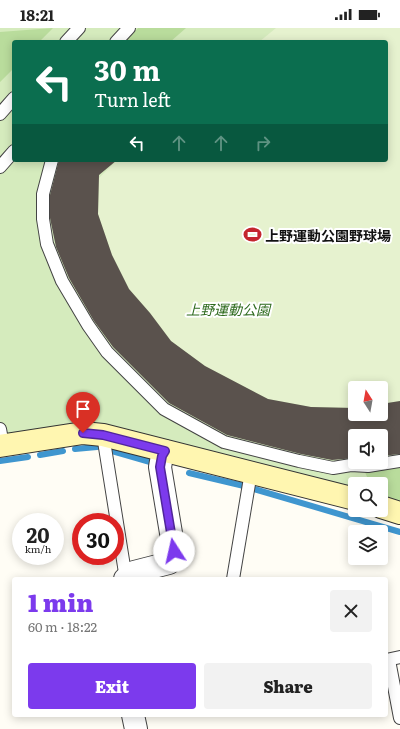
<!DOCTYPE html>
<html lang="en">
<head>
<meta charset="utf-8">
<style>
  body { margin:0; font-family:Literata,"Noto Sans JP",serif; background:#f2f2f2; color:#222; height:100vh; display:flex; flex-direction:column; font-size:15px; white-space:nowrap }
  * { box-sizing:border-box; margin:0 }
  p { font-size:13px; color:#767676 }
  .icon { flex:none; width:22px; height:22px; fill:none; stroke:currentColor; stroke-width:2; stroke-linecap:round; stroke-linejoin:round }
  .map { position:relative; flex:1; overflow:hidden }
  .panel { position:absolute; left:12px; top:549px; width:376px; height:140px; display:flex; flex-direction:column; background:#fff; border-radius:4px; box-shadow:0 2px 10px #0003 }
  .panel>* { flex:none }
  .hud { position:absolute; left:12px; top:12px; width:376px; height:122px; border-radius:4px; box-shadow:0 2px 10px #0003; background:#0b6e4f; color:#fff; overflow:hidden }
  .needle { width:26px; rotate:349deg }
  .controls { position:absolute; left:348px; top:353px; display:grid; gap:8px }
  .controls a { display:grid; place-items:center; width:40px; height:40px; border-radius:4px; background:#fff; box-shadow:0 2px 10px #0003; font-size:20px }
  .speed { position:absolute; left:12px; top:485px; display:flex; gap:8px; font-size:20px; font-weight:700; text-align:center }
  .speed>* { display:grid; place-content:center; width:52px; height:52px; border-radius:50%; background:#fff; box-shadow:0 2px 10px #0003; line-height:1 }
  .speed small { font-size:10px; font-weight:400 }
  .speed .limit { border:6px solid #d22; background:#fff; color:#111 }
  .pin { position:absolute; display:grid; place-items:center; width:34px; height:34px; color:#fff; margin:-41px -17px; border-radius:50% 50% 50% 0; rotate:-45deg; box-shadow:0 0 4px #0007 }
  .pin .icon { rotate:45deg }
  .me { position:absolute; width:44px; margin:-22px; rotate:350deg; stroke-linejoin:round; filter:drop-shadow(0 0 3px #0008) }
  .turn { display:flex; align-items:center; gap:14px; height:84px; padding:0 16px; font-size:18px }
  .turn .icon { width:52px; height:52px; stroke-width:2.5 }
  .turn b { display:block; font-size:28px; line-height:34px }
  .lanes { display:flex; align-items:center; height:38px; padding:0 16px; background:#0003; justify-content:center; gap:20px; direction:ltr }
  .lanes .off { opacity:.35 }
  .round { display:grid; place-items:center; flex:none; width:42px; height:42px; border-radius:4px; background:#f2f2f2 }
  .head { display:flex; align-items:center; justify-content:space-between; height:68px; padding:0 16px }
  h1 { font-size:24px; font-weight:800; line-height:30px; color:#7c3aed }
  .cta { display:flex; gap:8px; margin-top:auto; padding:8px 16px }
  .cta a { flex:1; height:46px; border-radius:4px; background:#7c3aed; color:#fff; font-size:16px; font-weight:800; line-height:46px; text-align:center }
  .cta a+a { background:#f2f2f2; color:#222 }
  .status { display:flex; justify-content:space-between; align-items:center; height:28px; padding:0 20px; background:#fff; direction:ltr }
  .status svg { height:11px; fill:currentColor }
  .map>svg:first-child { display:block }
  .green { fill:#d5ebbd; fill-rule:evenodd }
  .forest { fill:#b9dc9c }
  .pitch { fill:#e6f2cf }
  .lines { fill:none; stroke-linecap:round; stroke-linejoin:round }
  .stream { stroke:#3f96cf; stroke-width:6 }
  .building { fill:#5a524d }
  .lane-casing { stroke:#444; stroke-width:14 }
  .street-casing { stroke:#444; stroke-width:24 }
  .secondary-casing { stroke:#333; stroke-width:24 }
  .lane { stroke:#fff; stroke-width:12 }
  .street { stroke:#fff; stroke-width:22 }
  .secondary { stroke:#fff6b0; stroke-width:22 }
  .route-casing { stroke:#51269a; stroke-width:10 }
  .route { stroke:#7c3aed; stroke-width:7 }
  .labels { text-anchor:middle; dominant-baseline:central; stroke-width:4; stroke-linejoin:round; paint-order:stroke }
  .poi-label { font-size:14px; font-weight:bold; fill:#111; stroke:#fff; text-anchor:start }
  .park-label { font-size:14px; font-style:italic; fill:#2f6b1f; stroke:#fff }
</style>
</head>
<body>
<div class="status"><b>18:21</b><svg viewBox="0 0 49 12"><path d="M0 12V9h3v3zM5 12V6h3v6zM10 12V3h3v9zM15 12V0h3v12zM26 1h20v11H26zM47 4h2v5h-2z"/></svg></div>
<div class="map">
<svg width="400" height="701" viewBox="0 0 400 701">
  <rect width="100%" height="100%" fill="#fffdf5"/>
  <path class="green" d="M 0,0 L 400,0 L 400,483 L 381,476 L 381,456 L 355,456 L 355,468 L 104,404 L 0,414 ZM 14,14 L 386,14 L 386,132 L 14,132 ZM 355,360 L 381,360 L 381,386 L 355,386 ZM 355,408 L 381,408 L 381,434 L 355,434 Z"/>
  <g class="forest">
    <path d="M 53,0 L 39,14 L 14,14 L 14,40 L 0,54 L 0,4 Z"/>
    <path d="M 138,0 L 186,0 L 170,14 L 125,14 Z"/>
    <path d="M 400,439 L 400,475 L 381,468 L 381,456 L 370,456 L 365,444 Z"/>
  </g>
  <path class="pitch" d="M 276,0 L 400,0 L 400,373 L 381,376 L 381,360 L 355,360 L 355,380 L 311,379 L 268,371 L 205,338 L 171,313 L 150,285 L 129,261 L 112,227 L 98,186 L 99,150 L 117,132 L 386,132 L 386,14 L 259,14 Z"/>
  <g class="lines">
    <g class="stream">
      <path d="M 75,421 L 97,419"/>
      <path d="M 112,423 L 157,436"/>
      <path d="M 40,427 L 63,423"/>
      <path d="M 0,433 L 28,429"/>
      <path d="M 189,445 L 244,458"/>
      <path d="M 254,461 L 400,504"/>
    </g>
  </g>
  <path class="building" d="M 59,132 L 117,132 L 99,147 L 98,186 L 112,227 L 129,261 L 150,285 L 171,313 L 205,338 L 268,371 L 311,379 L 355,380 L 355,386 L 381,386 L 381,376 L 400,373 L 400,426 L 381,428 L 381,408 L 355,408 L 355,430 L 332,432 L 301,426 L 227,407 L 169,375 L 113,319 L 94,293 L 69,250 L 56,219 L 50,190 L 50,167 Z"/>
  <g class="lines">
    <defs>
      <g id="lane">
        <path d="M 66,14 L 79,0"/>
        <path d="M 116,14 L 129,0"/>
        <path d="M 0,86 L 14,70"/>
        <path d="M 52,132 L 43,166 L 43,191 L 47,216 L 62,253 L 88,297 L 107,324 L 164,381 L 224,414 L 299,433 L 333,440 L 351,437 L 368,438 L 400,433"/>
        <path d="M 0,139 L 14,123"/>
        <path d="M 0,401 L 3,417"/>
        <path d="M 103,407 L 126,551"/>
        <path d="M 233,551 L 251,444"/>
        <path d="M 386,632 L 400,629"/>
        <path d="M 389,632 L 400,690"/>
      </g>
      <g id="street">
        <path d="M 125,551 L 134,544 L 169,535 L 174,523 L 160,439 L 162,428 L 165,423"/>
        <path d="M 133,687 L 136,701"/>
      </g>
      <g id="secondary">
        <path d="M 0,418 L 83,405 L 103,407 L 355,471"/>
        <path d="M 381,479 L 400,485"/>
      </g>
    </defs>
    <use href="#lane" class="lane-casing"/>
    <use href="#street" class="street-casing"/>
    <use href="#secondary" class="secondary-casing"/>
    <use href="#lane" class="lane"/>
    <use href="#street" class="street"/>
    <use href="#secondary" class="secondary"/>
  </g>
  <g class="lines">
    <defs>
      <path id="route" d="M 83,405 L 103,407 L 165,423 L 162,428 L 160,439 L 174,523"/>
    </defs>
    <use href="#route" class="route-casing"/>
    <use href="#route" class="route"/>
  </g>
  <defs>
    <symbol id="stadium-bare" viewBox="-9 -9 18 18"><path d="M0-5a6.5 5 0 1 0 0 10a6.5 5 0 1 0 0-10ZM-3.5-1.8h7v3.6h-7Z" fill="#c4262e" stroke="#fff" stroke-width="2.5" paint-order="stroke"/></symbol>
  </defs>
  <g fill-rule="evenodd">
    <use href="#stadium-bare" x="240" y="194" width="25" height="25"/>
  </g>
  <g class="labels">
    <g class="poi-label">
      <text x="265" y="207">上野運動公園野球場</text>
    </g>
    <g class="park-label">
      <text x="228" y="281">上野運動公園</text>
    </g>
  </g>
</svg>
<div class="controls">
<a><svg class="needle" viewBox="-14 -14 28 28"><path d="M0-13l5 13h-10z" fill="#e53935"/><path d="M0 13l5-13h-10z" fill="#767676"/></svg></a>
<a><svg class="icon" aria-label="sound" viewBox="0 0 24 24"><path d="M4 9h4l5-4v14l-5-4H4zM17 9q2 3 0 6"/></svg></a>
<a><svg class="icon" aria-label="search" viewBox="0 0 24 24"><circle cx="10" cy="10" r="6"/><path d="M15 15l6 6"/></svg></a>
<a><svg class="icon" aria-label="layers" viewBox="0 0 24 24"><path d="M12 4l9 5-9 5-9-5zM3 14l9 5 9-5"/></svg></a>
</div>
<div class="speed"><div>20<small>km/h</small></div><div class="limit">30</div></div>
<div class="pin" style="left:83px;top:405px;background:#d93025"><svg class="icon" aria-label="arrive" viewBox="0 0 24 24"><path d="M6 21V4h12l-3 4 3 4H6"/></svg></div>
<svg class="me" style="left:174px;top:523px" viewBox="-20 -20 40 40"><circle r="19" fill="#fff"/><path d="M0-13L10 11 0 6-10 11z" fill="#7c3aed"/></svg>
<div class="hud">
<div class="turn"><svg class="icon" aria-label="left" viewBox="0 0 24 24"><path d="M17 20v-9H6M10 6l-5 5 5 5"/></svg><div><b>30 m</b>Turn left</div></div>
<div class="lanes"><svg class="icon" aria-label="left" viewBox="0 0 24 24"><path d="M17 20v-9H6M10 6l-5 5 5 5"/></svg><svg class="icon off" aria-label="ahead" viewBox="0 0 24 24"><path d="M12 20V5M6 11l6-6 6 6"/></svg><svg class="icon off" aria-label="ahead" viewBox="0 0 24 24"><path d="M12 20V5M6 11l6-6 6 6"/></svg><svg class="icon off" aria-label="right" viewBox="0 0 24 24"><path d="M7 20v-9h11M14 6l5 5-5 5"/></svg></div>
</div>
<section class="panel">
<div class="head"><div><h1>1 min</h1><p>60 m · 18:22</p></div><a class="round"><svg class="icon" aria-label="close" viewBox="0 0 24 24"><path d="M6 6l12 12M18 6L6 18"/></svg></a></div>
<div class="cta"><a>Exit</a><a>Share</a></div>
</section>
</div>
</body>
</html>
